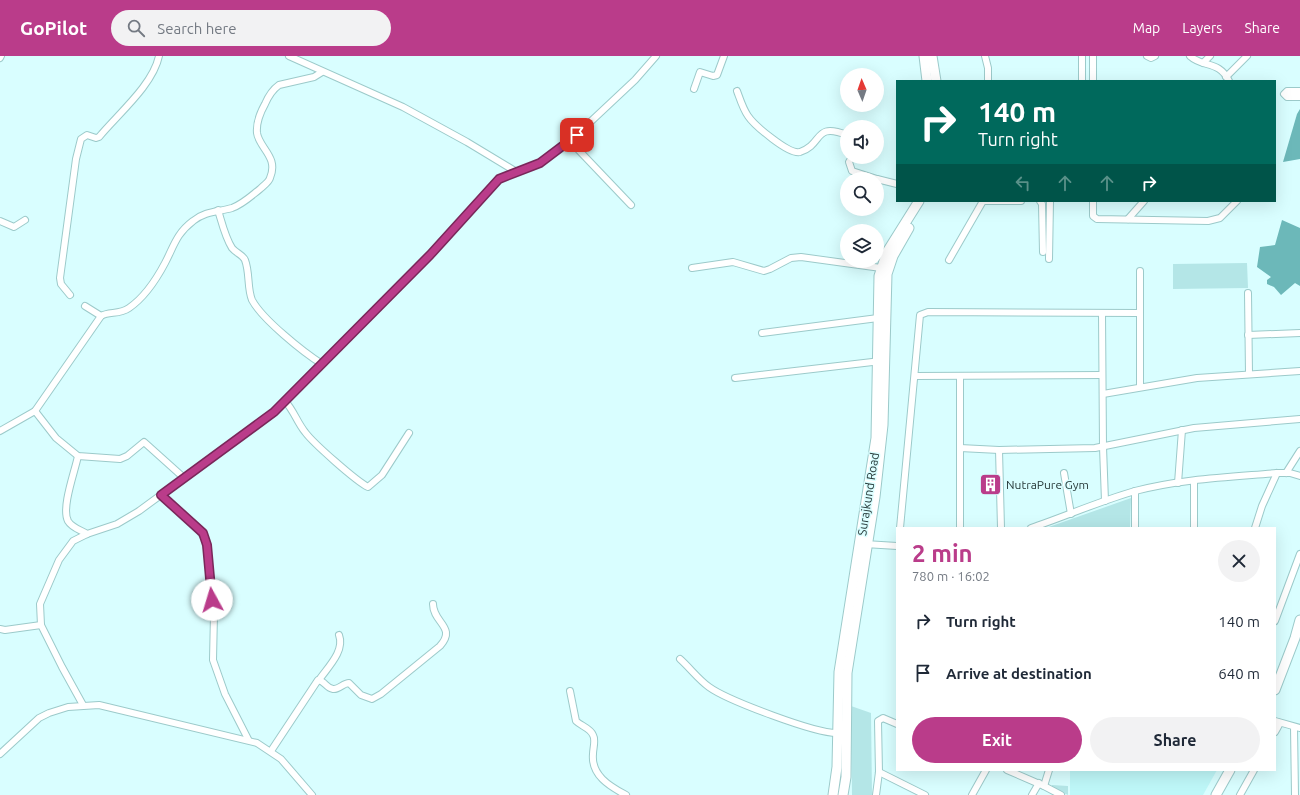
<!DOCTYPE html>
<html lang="en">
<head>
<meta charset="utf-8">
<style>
  body { margin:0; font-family:Ubuntu,sans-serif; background:#f2f2f3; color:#1f2937; height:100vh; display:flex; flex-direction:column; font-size:15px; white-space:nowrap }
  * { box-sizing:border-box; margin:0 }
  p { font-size:13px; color:#747a83 }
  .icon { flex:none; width:22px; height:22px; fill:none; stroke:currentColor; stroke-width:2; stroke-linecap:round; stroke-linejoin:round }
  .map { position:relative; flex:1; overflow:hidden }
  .sheet { position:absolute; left:896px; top:471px; width:380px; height:244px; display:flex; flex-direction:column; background:#fff; border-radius:0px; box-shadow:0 4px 16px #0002 }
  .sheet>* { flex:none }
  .banner { position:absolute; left:896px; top:24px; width:380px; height:122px; border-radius:0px; box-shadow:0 4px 16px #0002; background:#00695c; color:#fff; overflow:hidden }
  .needle { width:26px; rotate:358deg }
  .buttons { position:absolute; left:840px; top:12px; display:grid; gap:8px }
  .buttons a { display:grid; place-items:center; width:44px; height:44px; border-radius:50%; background:#fff; box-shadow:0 4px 16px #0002; font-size:20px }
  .pin { position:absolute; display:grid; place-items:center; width:34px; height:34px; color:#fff; margin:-17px; border-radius:8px; box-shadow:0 2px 6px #0006 }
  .me { position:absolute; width:44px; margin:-22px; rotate:354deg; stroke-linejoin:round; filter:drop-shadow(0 0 3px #0008) }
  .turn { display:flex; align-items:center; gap:14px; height:84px; padding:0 16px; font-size:18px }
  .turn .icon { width:52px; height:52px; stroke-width:2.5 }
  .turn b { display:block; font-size:28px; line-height:34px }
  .lanes { display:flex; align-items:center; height:38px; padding:0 16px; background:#0003; justify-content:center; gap:20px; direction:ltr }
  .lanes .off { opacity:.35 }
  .round { display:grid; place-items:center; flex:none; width:42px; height:42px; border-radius:21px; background:#f2f2f3 }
  .headline { display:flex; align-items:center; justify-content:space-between; height:68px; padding:0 16px }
  h1 { font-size:24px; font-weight:600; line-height:30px; color:#ba3c8a }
  .action { display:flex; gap:8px; margin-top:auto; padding:8px 16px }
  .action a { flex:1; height:46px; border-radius:24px; background:#ba3c8a; color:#fff; font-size:16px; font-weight:600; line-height:46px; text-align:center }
  .action a+a { background:#f2f2f3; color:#1f2937 }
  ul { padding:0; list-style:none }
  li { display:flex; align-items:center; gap:12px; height:52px; padding:0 16px }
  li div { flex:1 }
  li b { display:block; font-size:15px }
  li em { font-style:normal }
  header { display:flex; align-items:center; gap:24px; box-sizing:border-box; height:56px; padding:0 20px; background:#ba3c8a; color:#fff }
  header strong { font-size:19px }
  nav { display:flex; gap:22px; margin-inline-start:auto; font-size:14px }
  .search { width:280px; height:36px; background:#f2f2f3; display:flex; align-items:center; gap:10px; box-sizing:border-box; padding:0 14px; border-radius:22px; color:#747a83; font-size:15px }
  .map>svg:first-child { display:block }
  .built { fill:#bef7f8 }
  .green { fill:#b4e6e7 }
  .water { fill:#6cb8b9 }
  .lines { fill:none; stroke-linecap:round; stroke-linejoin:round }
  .street-casing { stroke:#9ccaca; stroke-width:8 }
  .secondary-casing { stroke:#9ccaca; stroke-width:11 }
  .street { stroke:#fff; stroke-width:6 }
  .secondary { stroke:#fff; stroke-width:9 }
  .route-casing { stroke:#79275a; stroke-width:10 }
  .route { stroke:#ba3c8a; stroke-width:7 }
  .labels { text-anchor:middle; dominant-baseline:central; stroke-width:3; stroke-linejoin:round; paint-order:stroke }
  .poi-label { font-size:12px; fill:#263838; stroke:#d9feff; text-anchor:start }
  .street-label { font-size:12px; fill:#263838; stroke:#d9feff }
</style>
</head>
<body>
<header>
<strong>GoPilot</strong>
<div class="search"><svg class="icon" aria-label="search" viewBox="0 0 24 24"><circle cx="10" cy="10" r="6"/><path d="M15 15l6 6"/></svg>Search here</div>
<nav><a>Map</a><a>Layers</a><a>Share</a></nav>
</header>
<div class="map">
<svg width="1300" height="739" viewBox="0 0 1300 739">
  <rect width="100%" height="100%" fill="#d9feff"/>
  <path class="built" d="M 1070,714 L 1217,714 L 1203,739 L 1070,739 Z"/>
  <g class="green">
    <path d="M 1247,207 L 1248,232 L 1173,233 L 1173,208 Z"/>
    <path d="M 1131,442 L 1130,472 L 1046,472 Z"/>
    <path d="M 851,650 L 871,657 L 872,739 L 852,739 Z"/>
    <path d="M 1052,729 L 1068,730 L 1068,739 L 1052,732 Z"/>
  </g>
  <g class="water">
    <path d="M 1300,53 L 1300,103 L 1283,106 L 1297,58 Z"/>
    <path d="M 1282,164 L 1300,172 L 1300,230 L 1295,227 L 1281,239 L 1274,231 L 1267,228 L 1267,224 L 1271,221 L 1257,211 L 1260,191 L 1275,189 Z"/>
  </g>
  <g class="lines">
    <defs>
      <g id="street">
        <path d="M 289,0 L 403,51 L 467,86 L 515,115"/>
        <path d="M 985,0 L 988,12 L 988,25"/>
        <path d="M 1082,0 L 1082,25"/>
        <path d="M 1093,0 L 1093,25"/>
        <path d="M 1147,0 L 1151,2 L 1155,0"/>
        <path d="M 1190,0 C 1203,12 1219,4 1229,25"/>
        <path d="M 0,2 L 1,0"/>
        <path d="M 1203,7 L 1210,0"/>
        <path d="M 1226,21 L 1247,0"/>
        <path d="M 694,33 L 700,16 L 713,20 L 717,19 L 724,0"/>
        <path d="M 737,35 C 740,43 743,53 748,60 C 754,69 789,99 800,96 C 824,88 813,66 847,79"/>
        <path d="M 1300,35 L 1287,35 L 1284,38 L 1287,41 L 1300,41"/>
        <path d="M 570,85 L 631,149"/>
        <path d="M 852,101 L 849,106 L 852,115 L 877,123"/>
        <path d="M 877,123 L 897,128"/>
        <path d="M 983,145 L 1021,145"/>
        <path d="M 1040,145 L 1042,148 L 1043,196"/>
        <path d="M 1093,145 L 1093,160 L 1097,163 L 1208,165 L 1220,162 L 1237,145"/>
        <path d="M 218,154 C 222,167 225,181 232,192 C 236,197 243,199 245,204 C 250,217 247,232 252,244 C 262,263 303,296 322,308"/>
        <path d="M 1128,163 L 1144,145"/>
        <path d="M 0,165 L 14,171 L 25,164"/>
        <path d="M 1049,203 L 1050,145"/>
        <path d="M 949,204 L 983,145"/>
        <path d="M 692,212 L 733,206 L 764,215 L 770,213 L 791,202 L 801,201 L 881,212"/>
        <path d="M 1140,215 L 1140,331"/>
        <path d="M 1248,237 L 1249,318"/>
        <path d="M 70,239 L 61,228 L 60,222 L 76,103 L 81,83 L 87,79 L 96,82 L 99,81 C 118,58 153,29 159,0"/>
        <path d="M 85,250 L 101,260"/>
        <path d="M 1102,257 L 1103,391 L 1105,445"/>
        <path d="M 762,277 L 878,262"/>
        <path d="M 1248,279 L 1300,277"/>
        <path d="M 915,320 L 1102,319"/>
        <path d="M 735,322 L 881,305"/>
        <path d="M 1103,338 L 1197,322 L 1300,315"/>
        <path d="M 285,345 C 294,355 297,366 305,376 C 313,387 356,425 368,431 L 382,419 L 409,377"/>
        <path d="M 35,355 L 101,260 C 109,255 119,259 129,252 C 145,241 156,224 165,207 C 174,190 176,178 193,165 C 205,155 218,156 232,152 C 243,148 251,140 260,133 C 263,130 269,126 270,122 C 279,101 259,92 257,77 C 256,67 260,57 265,48 C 268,41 272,34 279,29 L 314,21 L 322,16"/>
        <path d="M 0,375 L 35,355 L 56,382 L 78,400 L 120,403 L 127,400 L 144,386 L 183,421"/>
        <path d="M 960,392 L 999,394 L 1095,392 L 1194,372 L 1300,363"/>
        <path d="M 999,394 L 1001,472"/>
        <path d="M 78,400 C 75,415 61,452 68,465 C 72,472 81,474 87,478"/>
        <path d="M 1064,417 L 1071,458"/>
        <path d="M 1286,417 L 1300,395"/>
        <path d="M 1178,427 L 1182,374"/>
        <path d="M 161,439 L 198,473 L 206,484 L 214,558 L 213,604 L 225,638 L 248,683"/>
        <path d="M 900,472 L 920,259 L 928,256 L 1140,257"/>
        <path d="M 960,472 L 960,321"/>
        <path d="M 1031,472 C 1066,460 1100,445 1135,435 C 1180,423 1230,421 1277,417 L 1290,417 L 1300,420"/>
        <path d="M 1135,472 L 1135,435"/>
        <path d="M 1194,472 L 1194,425"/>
        <path d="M 1255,472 L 1262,450 L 1277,417"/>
        <path d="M 865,488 L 897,490"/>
        <path d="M 1275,565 L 1300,498"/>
        <path d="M 0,573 L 5,574 L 41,569"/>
        <path d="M 680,603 C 690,612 698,623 709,631 C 727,644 816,678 838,677"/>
        <path d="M 319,624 C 328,611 345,595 339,579"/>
        <path d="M 570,635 L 576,665 C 581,670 590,672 593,679 C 596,684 593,692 593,698 C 591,719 609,730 626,739"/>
        <path d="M 83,649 L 62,611 L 41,569 L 40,548 L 59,504 L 73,485 L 87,478 L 117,468 L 139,455 L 274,356 L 430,199 L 499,123 L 540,107 L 570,85 L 635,24 L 656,0"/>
        <path d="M 1275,665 L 1300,672"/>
        <path d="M 1294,671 L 1295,739"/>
        <path d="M 1275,676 L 1280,667"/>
        <path d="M 271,695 L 318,624 C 325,625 326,632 333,633 C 339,634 343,627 349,627 L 361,639 L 372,643 L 381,638 L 440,590 C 457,571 433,567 433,548"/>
        <path d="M 0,698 L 39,662 L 49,657 L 68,651 L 99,649 L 257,687 L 281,703 L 312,739"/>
        <path d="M 1007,714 L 1044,730 L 1061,739"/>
        <path d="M 879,716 L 925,739"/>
        <path d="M 1044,730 L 1049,714"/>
        <path d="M 876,739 L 879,716 L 878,665 L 883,662 L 897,668"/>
        <path d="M 972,739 L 986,714"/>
        <path d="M 1032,739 L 1039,727"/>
        <path d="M 1240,739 L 1254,714"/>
      </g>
      <g id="secondary">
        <path d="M 924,0 L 927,25"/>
        <path d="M 932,0 L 936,25"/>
        <path d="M 1275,634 L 1295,582 L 1300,564"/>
        <path d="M 833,739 L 837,711 L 839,616 L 876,382 L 879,220 L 887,196 L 919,145"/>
        <path d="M 843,739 L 846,721 L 847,617 L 875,441 L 883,369 L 887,218 L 893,200 L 909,172"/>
        <path d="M 1216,739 L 1230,714"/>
      </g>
    </defs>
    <use href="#street" class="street-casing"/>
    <use href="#secondary" class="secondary-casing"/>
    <use href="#street" class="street"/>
    <use href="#secondary" class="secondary"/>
  </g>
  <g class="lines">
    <defs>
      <path id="route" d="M 212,544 L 207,489 L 203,477 L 161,439 L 274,356 L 430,199 L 499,123 L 540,107 L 577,79"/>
    </defs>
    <use href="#route" class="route-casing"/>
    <use href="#route" class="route"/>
  </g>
  <defs>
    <symbol id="building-square" viewBox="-11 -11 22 22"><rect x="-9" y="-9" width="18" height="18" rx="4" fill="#ba3c8a" stroke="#d9feff"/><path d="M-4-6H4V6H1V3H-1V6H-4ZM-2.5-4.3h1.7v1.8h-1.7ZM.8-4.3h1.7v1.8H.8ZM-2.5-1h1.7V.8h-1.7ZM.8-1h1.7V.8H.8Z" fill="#fff"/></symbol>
  </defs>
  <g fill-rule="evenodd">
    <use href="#building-square" x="978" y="416" width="25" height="25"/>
  </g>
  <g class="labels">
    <g class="poi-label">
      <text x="1006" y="428">NutraPure Gym</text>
    </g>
    <g class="street-label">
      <text transform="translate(868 438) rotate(-81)">Surajkund Road</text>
    </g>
  </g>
</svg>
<div class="buttons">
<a><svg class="needle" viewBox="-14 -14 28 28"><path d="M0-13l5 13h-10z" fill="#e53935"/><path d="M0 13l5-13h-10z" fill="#747a83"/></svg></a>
<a><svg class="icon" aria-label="sound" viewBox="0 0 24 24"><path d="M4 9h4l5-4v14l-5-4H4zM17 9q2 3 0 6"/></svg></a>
<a><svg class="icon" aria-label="search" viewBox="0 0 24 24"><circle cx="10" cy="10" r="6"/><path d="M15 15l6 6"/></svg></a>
<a><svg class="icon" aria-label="layers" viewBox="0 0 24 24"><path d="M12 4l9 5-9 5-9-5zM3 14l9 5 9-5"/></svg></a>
</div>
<div class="pin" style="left:577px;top:79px;background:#d93025"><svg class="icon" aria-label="arrive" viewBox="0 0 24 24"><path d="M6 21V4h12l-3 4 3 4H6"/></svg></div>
<svg class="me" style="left:212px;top:544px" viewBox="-20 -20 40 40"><circle r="19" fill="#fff"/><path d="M0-13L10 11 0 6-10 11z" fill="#ba3c8a"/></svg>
<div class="banner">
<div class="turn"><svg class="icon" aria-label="right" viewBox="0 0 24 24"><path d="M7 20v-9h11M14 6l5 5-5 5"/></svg><div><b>140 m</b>Turn right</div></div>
<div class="lanes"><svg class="icon off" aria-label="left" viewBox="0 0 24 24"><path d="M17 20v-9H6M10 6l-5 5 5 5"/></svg><svg class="icon off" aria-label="ahead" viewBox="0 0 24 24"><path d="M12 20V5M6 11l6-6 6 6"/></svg><svg class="icon off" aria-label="ahead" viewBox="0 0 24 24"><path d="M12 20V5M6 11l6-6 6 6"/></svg><svg class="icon" aria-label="right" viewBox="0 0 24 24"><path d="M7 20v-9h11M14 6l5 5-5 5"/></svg></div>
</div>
<section class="sheet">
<div class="headline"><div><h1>2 min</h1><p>780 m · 16:02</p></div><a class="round"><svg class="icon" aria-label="close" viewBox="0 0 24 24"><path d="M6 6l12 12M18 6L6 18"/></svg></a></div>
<ul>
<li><svg class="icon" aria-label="right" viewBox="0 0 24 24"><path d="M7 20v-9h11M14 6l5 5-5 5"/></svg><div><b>Turn right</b></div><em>140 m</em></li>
<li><svg class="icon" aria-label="arrive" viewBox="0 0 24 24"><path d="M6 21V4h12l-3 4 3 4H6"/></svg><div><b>Arrive at destination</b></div><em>640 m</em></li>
</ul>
<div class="action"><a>Exit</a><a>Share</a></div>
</section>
</div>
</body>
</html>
